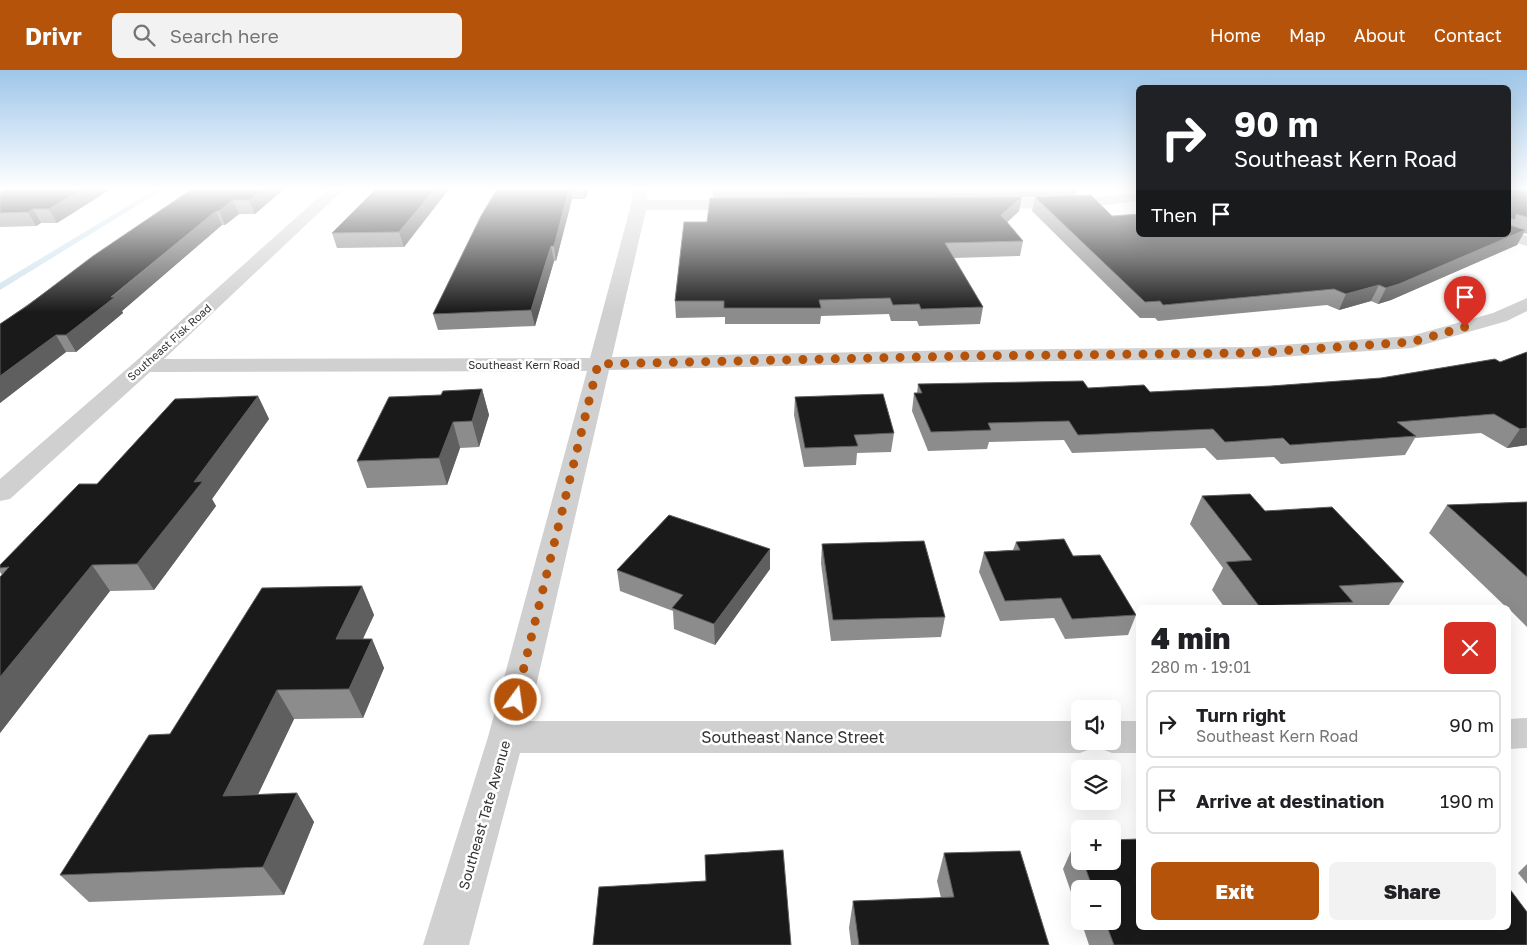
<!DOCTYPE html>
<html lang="en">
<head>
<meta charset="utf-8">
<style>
  body { margin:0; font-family:"Golos Text",sans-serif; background:#f2f2f2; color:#202124; height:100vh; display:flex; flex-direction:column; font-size:19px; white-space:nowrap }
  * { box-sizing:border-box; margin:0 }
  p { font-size:16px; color:#757577 }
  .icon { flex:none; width:28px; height:28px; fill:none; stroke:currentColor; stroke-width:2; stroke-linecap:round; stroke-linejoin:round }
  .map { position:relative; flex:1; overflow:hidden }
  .details { position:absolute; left:1136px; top:535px; width:375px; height:325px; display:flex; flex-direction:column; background:#fff; border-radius:8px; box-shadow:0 5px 20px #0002 }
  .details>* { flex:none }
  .hud { position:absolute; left:1136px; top:15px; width:375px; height:152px; border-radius:8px; box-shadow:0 5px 20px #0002; background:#202124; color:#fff; overflow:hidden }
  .fabs { position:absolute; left:1071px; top:630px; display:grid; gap:10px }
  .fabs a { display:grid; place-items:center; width:50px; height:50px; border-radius:8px; background:#fff; box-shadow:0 5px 20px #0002; font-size:25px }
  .pin { position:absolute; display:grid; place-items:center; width:42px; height:42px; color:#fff; margin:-51px -21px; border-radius:50% 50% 50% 0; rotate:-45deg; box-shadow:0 0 5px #0007 }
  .pin .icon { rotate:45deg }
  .me { position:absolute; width:55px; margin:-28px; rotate:14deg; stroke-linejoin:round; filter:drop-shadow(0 0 4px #0008) }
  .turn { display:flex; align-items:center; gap:18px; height:105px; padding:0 15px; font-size:22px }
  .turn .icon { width:65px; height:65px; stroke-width:2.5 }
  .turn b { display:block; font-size:35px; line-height:42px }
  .then { display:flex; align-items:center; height:48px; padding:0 15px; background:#0003; gap:10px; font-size:19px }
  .round { display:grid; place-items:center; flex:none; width:52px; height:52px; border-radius:8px; background:#f2f2f2 }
  .head { display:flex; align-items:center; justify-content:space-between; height:85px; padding:0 15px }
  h1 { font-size:30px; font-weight:800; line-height:38px }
  .button { display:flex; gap:10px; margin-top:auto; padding:10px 15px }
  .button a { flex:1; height:58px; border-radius:8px; background:#b45309; color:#fff; font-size:20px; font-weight:800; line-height:58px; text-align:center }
  .button a+a { background:#f2f2f2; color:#202124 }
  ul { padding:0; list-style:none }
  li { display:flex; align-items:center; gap:15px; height:68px; margin:0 10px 8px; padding:0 5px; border:2px solid #e0e0e0; border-radius:8px }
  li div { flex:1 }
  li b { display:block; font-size:19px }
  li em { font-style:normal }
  header { display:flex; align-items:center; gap:30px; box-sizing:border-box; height:70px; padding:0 25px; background:#b45309; color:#fff }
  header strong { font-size:24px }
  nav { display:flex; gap:28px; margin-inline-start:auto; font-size:18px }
  .search { width:350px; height:45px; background:#f2f2f2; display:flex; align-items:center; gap:12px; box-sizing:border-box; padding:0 18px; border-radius:8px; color:#757577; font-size:19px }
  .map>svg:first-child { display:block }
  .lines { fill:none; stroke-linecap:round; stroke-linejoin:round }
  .stream { fill:#cfe2ee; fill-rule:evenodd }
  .minor { fill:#d0d0d0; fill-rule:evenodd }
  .wall { fill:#8c8c8c }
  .shaded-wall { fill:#5f5f5f }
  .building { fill:#1a1a1a; stroke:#5f5f5f }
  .route { stroke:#b45309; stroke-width:9; stroke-dasharray:0 16.2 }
  .labels { text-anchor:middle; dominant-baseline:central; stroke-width:5; stroke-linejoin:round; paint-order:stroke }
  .far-street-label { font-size:11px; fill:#333; stroke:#fff }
  .street-label { font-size:14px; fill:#333; stroke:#fff }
  .near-street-label { font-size:16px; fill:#333; stroke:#fff }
</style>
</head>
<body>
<header>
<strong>Drivr</strong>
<div class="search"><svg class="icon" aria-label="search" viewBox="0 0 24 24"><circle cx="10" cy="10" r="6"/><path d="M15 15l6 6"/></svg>Search here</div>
<nav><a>Home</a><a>Map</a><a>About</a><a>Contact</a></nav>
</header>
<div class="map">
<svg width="1527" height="875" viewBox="0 0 1527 875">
  <rect width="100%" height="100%" fill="#fff"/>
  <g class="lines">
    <path class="stream" d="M 156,119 L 164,119 L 0,220 L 0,213 Z"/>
    <g class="minor">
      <path d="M 328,119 L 344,119 L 164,289 L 590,288 L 631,135 L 634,119 L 648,119 L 647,130 L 748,130 L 753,132 L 756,135 L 753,138 L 748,140 L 646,140 L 612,287 L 967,280 L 1250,277 L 1411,266 L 1493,243 L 1527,228 L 1527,241 L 1507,251 L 1412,278 L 1250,289 L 967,292 L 609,300 L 528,651 L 1080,651 L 1080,671 L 1112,671 L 1112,651 L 1139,651 L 1139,683 L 1112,683 L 1099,678 L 1096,672 L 1093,678 L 1080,683 L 520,683 L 469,875 L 423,875 L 488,667 L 587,301 L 150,302 L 10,429 L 0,431 L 0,409 L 136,291 Z"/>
      <path d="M 1139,123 L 1139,131 L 1074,139 L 983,138 L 978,136 L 975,133 L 978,130 L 983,128 L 1074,129 Z"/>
      <path d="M 1509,160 L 1527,166 L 1527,176 L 1502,168 L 1500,165 L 1509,165 Z"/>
      <path d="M 1527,648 L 1527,678 L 1509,679 L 1509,649 Z"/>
    </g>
  </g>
  <g class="wall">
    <path d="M 111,119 L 57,153 L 41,153 L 36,156 L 0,157 L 0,122 Z"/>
    <path d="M 192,119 L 284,119 L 255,144 L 239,144 L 225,155 L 222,155 L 122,241 L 123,243 L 76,282 L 66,282 L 0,333 L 0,254 Z"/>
    <path d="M 449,119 L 404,177 L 337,178 L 332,163 Z"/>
    <path d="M 497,119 L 589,119 L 585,129 L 572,129 L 556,191 L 554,191 L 535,256 L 438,260 L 433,244 Z"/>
    <path d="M 713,119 L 1077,119 L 1076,126 L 1112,146 L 1509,165 L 1509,119 L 1527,119 L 1527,164 L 1524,163 L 1517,175 L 1391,230 L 1378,234 L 1371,231 L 1339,240 L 1327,235 L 1158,251 L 1155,248 L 1140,248 L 1032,141 L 1035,127 L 1022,127 L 1019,141 L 1007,152 L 1023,171 L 1020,186 L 954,188 L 983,237 L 980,254 L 919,256 L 917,251 L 891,251 L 889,244 L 821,246 L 820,254 L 725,254 L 725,247 L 676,248 L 675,231 L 707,152 L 713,128 Z"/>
    <path d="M 1495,289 L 1527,375 L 1507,378 L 1481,363 L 1415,368 L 1405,385 L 1281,394 L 1274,387 L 1217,390 L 1205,378 L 1072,383 L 1064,370 L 989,372 L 987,379 L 928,381 L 912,341 L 914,323 L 917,323 L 918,314 L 1088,318 L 1150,322 L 1271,316 L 1381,308 Z"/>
    <path d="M 482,319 L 489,345 L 479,377 L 460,378 L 447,415 L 367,418 L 357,391 L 441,325 Z"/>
    <path d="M 258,326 L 269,349 L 212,429 L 216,436 L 154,520 L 110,521 L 0,663 L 0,507 L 2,505 L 0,502 L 0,495 L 97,414 Z"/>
    <path d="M 795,327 L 894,363 L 891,382 L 857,383 L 856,395 L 804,397 L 794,345 Z"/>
    <path d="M 1202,426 L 1265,441 L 1404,512 L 1387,538 L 1225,538 L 1212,520 L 1223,498 L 1190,454 Z"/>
    <path d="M 1527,432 L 1527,557 L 1509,539 L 1509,538 L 1507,538 L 1429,463 L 1447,435 Z"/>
    <path d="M 1016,472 L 1073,486 L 1136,545 L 1128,565 L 1065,569 L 1054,548 L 1000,551 L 979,502 L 984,482 L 1013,480 Z"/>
    <path d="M 822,474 L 945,547 L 941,567 L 831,571 L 821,493 Z"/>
    <path d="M 770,479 L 770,499 L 715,575 L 674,559 L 673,541 L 620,521 L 617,500 Z"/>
    <path d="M 362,516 L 374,545 L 363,569 L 372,569 L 384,598 L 363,648 L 294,649 L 258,724 L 297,723 L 314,752 L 284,825 L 89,832 L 60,805 Z"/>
    <path d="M 1080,771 L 1080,791 L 1112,791 L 1139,858 L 1527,875 L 1089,875 L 1081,851 L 1112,851 L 1112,819 L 1080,819 L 1080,848 L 1063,799 L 1075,772 Z"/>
    <path d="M 944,783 L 1049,875 L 851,875 L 849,858 L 853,831 L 941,828 L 937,811 Z"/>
    <path d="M 1527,794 L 1527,814 L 1518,803 Z"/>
  </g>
  <g class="shaded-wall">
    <path d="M 82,119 L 111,119 L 57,153 L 49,139 Z"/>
    <path d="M 263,119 L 284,119 L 255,144 L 249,130 Z"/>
    <path d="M 435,119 L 449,119 L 404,177 L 399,162 Z"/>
    <path d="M 569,119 L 571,119 L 572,129 L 556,191 L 554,176 Z"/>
    <path d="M 584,119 L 589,119 L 585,129 Z"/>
    <path d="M 1022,127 L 1019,141 L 999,160 L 1001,145 Z"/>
    <path d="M 233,130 L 239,144 L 225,155 L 219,141 Z"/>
    <path d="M 33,139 L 41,153 L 36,156 L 28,142 Z"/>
    <path d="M 216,141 L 222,155 L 122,241 L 123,243 L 76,282 L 66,265 Z"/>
    <path d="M 1525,160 L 1517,175 L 1391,230 L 1378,234 L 1386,218 Z"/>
    <path d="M 551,176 L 554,191 L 535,256 L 531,240 Z"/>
    <path d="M 1379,215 L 1371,231 L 1339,240 L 1346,224 Z"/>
    <path d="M 56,265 L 66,282 L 0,333 L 0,306 Z"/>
    <path d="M 482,319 L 489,345 L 479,377 L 472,351 Z"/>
    <path d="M 258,326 L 269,349 L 212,429 L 216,436 L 154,520 L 137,494 L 194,412 Z"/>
    <path d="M 453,352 L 460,378 L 447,415 L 439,388 Z"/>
    <path d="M 1527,358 L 1527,375 L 1507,378 L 1520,359 Z"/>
    <path d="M 770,479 L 770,499 L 715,575 L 714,554 Z"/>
    <path d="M 92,495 L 110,521 L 0,663 L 0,607 Z"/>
    <path d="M 362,516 L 374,545 L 349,598 L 336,569 Z"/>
    <path d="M 372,569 L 384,598 L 363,648 L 349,619 Z"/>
    <path d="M 277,620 L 294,649 L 244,754 L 223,726 Z"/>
    <path d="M 297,723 L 314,752 L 284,825 L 263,797 Z"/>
  </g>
  <g class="building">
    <path d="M 6,119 L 82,119 L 49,139 L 33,139 L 28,142 L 0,143 L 0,122 Z"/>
    <path d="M 192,119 L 263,119 L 249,130 L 233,130 L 219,141 L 216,141 L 111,227 L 115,227 L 66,265 L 56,265 L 0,306 L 0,254 L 27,236 L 93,186 Z"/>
    <path d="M 376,119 L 435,119 L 399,162 L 332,163 Z"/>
    <path d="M 497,119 L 569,119 L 554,176 L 551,176 L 531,240 L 433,244 L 481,146 Z"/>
    <path d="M 1509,119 L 1527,119 L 1527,147 L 1516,144 L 1515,149 L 1509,149 Z"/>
    <path d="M 1091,125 L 1112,146 L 1139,144 L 1139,165 L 1509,165 L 1509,154 L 1510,155 L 1525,160 L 1399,214 L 1386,218 L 1379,215 L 1346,224 L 1334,219 L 1163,235 L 1160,231 L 1145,232 L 1035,127 Z"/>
    <path d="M 1022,127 L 1001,145 L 1023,171 L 945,173 L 983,237 L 921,239 L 919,234 L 893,235 L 890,228 L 819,230 L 821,238 L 724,238 L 724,231 L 675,231 L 684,152 L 707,152 L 710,128 Z"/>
    <path d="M 1527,282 L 1527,358 L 1520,359 L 1494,344 L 1397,352 L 1416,366 L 1290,375 L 1283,368 L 1225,372 L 1213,359 L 1078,365 L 1069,351 L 988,353 L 991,360 L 931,362 L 914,323 L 922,323 L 918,314 L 1083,311 L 1088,318 L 1144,315 L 1150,322 L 1271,316 L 1381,308 L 1495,289 L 1500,292 Z"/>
    <path d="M 482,319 L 472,351 L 453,352 L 439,388 L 357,391 L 389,327 L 441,325 L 443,321 Z"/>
    <path d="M 883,324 L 894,363 L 854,365 L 858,376 L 805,378 L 795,327 Z"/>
    <path d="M 258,326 L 194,412 L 203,411 L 137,494 L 92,495 L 0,607 L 0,507 L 9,497 L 0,498 L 0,495 L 79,414 L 97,414 L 175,329 Z"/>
    <path d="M 1250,424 L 1265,441 L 1332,437 L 1404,512 L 1339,516 L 1353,532 L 1259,536 L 1226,492 L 1252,490 L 1202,426 Z"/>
    <path d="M 1527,432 L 1527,507 L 1447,435 Z"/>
    <path d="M 669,445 L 770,479 L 714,554 L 672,538 L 683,525 L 617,500 Z"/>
    <path d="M 1064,469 L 1073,486 L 1100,485 L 1136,545 L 1072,549 L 1061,528 L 1005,531 L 984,482 L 1020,480 L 1016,472 Z"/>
    <path d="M 924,471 L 945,547 L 833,550 L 822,474 Z"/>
    <path d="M 362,516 L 336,569 L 372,569 L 349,619 L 277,620 L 223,726 L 297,723 L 263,797 L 60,805 L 149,665 L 170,664 L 262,518 Z"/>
    <path d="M 1139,769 L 1139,858 L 1509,858 L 1509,818 L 1527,842 L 1527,875 L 1114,875 L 1105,851 L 1112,851 L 1112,819 L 1093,819 L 1083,791 L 1112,791 L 1112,770 Z"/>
    <path d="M 1080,771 L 1080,784 L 1075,772 Z"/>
    <path d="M 783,780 L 791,875 L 593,875 L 599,817 L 706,811 L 705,785 Z"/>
    <path d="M 1020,781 L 1049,875 L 859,875 L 853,831 L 954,827 L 944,783 Z"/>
  </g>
  <linearGradient id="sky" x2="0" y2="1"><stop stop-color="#9ec6ea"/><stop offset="0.49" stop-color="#fff"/><stop offset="1" stop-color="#fff" stop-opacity="0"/></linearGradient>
  <rect width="1527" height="242" fill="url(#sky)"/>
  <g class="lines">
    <path class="route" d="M 516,630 L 598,294 L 966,286 L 1250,283 L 1412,272 L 1465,257"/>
  </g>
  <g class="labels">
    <g class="far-street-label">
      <text transform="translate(169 272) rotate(-42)">Southeast Fisk Road</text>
      <text x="524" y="294">Southeast Kern Road</text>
    </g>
    <g class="street-label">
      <text transform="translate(484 745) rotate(-74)">Southeast Tate Avenue</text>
    </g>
    <g class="near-street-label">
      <text x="793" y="667">Southeast Nance Street</text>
    </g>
  </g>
</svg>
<div class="fabs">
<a><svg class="icon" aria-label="sound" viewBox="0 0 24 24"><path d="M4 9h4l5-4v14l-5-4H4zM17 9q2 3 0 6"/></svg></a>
<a><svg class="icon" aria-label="layers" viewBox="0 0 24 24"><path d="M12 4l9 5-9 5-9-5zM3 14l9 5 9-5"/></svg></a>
<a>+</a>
<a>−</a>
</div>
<div class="pin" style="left:1465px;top:257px;background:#d93025"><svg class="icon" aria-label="arrive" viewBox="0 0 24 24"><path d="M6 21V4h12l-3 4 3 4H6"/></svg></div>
<svg class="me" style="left:516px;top:630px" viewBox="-20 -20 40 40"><circle r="17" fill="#b45309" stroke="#fff" stroke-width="3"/><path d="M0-11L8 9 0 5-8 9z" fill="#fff"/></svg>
<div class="hud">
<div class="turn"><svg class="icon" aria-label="right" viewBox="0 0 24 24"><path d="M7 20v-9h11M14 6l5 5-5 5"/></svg><div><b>90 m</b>Southeast Kern Road</div></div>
<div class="then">Then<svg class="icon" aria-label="arrive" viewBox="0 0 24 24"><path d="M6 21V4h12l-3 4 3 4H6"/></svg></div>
</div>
<section class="details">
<div class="head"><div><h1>4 min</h1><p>280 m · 19:01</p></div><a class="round" style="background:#d93025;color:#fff"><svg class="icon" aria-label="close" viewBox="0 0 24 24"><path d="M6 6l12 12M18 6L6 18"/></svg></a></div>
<ul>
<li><svg class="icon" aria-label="right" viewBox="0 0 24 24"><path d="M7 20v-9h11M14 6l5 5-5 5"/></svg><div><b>Turn right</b><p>Southeast Kern Road</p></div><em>90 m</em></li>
<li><svg class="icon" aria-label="arrive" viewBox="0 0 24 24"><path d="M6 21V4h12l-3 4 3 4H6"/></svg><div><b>Arrive at destination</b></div><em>190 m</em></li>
</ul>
<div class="button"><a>Exit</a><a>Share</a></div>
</section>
</div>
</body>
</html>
